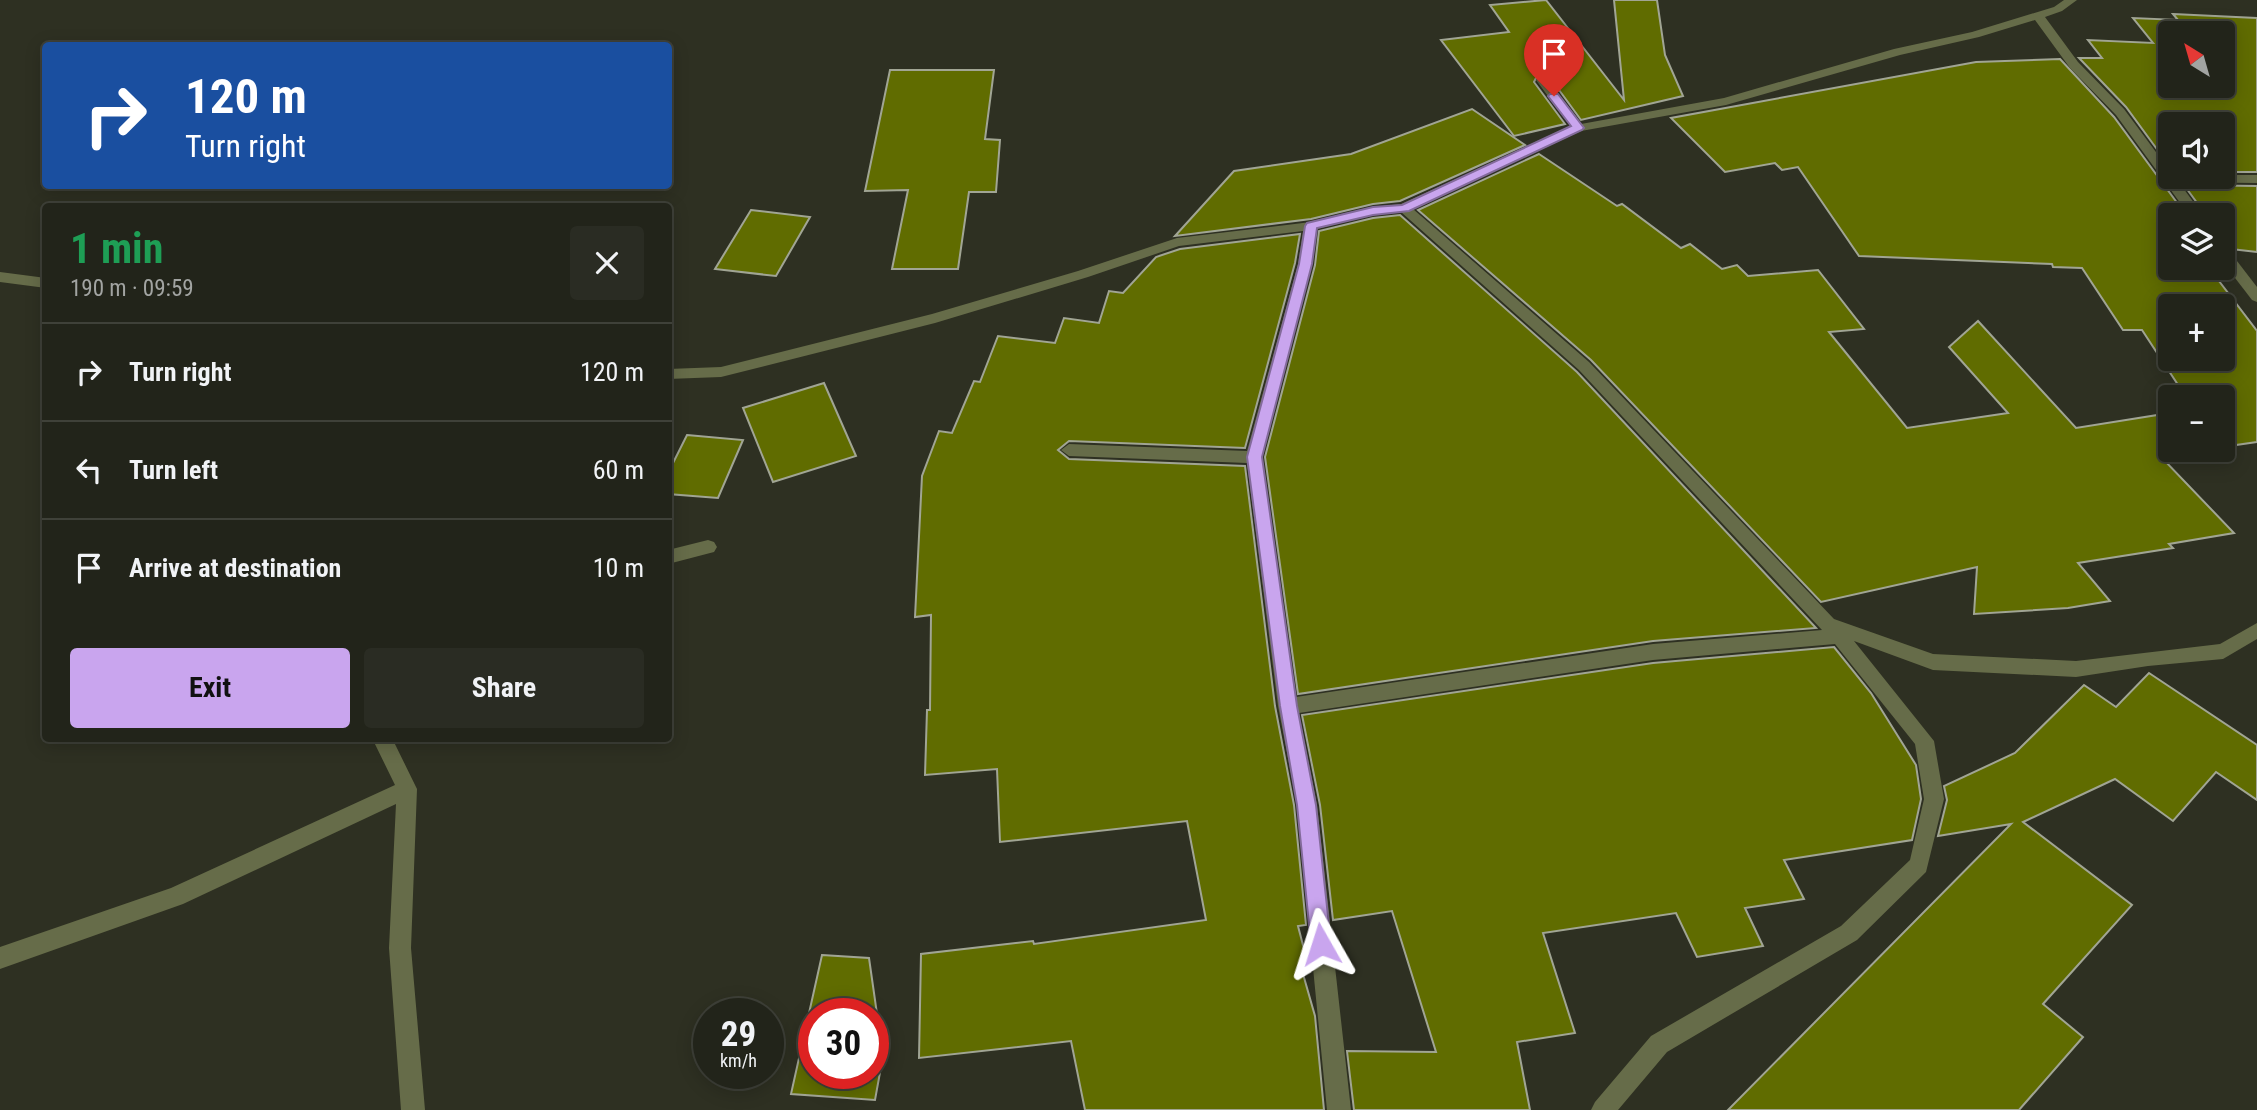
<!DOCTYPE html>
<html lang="en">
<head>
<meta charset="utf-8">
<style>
  body { margin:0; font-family:"Roboto Condensed",sans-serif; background:#2a2c23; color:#f1f3f6; height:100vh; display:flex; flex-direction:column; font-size:26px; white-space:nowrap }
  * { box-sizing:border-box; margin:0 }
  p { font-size:23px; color:#a2a4a2 }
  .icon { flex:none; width:38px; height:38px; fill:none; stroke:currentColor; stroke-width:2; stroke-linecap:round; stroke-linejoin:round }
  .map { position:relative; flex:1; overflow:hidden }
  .drawer { position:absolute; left:42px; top:203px; width:630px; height:539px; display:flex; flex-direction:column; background:#22241a; border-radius:7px; box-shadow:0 4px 18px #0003,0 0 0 2px #3f4139 }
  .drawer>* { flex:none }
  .banner { position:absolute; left:42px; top:42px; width:630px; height:147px; border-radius:7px; box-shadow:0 4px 18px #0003,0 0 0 2px #3f4139; background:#1a4fa0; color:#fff; overflow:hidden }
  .needle { width:46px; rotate:323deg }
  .controls { position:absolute; left:2158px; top:21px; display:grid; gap:14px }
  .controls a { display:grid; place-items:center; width:77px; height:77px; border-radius:7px; background:#22241a; box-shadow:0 4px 18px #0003,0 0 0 2px #3f4139; font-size:35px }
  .speed { position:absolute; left:693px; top:998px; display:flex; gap:14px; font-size:35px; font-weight:700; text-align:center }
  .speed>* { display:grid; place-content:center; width:91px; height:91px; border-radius:50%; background:#22241a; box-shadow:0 4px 18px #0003,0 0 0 2px #3f4139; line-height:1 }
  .speed small { font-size:18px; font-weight:400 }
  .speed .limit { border:10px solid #d22; background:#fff; color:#111 }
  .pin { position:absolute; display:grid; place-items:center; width:60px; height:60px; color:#fff; margin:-72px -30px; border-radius:50% 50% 50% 0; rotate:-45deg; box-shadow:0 0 7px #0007 }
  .pin .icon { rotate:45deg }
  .me { position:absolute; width:77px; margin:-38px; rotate:354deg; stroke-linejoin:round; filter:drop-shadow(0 0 5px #0008) }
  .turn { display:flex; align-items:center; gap:24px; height:147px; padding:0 28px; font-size:32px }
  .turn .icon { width:91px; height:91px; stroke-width:2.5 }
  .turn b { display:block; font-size:49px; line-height:60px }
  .round { display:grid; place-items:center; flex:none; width:74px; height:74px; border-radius:7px; background:#2a2c23 }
  .overview { display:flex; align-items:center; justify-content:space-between; height:119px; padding:0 28px }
  h1 { font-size:42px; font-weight:700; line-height:52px; color:#1e9e55 }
  .primary-button { display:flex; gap:14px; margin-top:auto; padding:14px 28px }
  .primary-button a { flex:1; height:80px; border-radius:7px; background:#c9a5ee; color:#111; font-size:28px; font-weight:700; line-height:80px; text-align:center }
  .primary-button a+a { background:#2a2c23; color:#f1f3f6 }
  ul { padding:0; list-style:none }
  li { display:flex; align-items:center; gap:21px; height:98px; padding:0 28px; border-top:2px solid #3f4139 }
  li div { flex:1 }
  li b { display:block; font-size:26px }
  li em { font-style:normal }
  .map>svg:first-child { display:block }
  .building { fill:#606c00; stroke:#a1a594; stroke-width:2; fill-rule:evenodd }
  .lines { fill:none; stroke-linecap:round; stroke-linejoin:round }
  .lane { fill:#666c49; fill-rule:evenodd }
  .street { fill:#666c49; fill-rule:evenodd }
  .route { fill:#c9a5ee; stroke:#836b9b; stroke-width:2 }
</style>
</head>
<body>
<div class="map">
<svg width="2257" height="1110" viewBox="0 0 2257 1110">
  <rect width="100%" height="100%" fill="#2e3022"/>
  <g class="building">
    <path d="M 1546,0 L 1624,100 L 1614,0 L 1657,0 L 1665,55 L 1683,96 L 1581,120 L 1548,75 L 1538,74 L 1534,82 L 1565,124 L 1514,136 L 1441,40 L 1509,32 L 1490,5 Z"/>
    <path d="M 2173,14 L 2257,18 L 2257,172 L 2222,172 L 2222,124 L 2170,124 L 2170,167 L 2126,107 L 2079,58 L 2102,58 L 2088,40 L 2153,43 L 2133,18 L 2178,20 ZM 2170,33 L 2222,33 L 2222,86 L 2170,86 Z"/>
    <path d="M 2060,59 L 2114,117 L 2186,215 L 2170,215 L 2170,268 L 2209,268 L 2257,331 L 2257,442 L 2222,447 L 2222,397 L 2186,397 L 2142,330 L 2123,330 L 2082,268 L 2053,267 L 2052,264 L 1859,256 L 1798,167 L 1782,170 L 1775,163 L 1725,172 L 1671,118 L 1976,62 ZM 2170,306 L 2222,306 L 2222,359 L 2170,359 Z"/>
    <path d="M 890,70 L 994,70 L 985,139 L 1000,140 L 996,192 L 969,192 L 958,269 L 892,269 L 908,190 L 865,191 Z"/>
    <path d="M 1472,109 L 1525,145 L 1400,201 L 1373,204 L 1311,219 L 1175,236 L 1234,171 L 1351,154 Z"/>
    <path d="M 1539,154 L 1617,206 L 1622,204 L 1681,248 L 1690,244 L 1722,269 L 1737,265 L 1748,276 L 1818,270 L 1864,329 L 1829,332 L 1907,428 L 2008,413 L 1949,347 L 1978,321 L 2076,428 L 2170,413 L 2170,450 L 2209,450 L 2162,458 L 2234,533 L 2169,544 L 2173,548 L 2078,563 L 2110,601 L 2068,608 L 1974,614 L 1977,567 L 1821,602 L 1591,360 L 1418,210 Z"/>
    <path d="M 2184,185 L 2257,186 L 2257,252 L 2231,249 L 2222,244 L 2222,215 L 2206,215 Z"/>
    <path d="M 751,210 L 810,217 L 776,276 L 715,269 Z"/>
    <path d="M 1400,215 L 1577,372 L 1816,628 L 1653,641 L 1298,694 L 1265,457 L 1315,265 L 1319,231 L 1373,218 Z"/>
    <path d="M 1300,234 L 1295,263 L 1245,448 L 1069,441 L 1058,450 L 1069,459 L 1245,466 L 1275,706 L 1294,805 L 1306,925 L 1298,926 L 1310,972 L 1303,974 L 1315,1016 L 1324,1110 L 1085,1110 L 1071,1041 L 919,1058 L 921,954 L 1033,941 L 1034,944 L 1206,920 L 1187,821 L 1000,842 L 997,769 L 925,775 L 927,710 L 930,710 L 931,615 L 915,617 L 922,476 L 939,431 L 952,433 L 974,381 L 980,382 L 998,336 L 1055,343 L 1064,318 L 1099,323 L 1109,291 L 1123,293 L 1156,257 L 1180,249 Z"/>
    <path d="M 824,383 L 856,456 L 773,482 L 743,408 Z"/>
    <path d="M 687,435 L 743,440 L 718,498 L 668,494 L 668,473 Z"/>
    <path d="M 1834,647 L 1871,693 L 1916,765 L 1921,799 L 1912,840 L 1784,860 L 1804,899 L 1745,908 L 1763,946 L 1697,957 L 1676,913 L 1543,933 L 1575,1033 L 1517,1042 L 1530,1110 L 1354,1110 L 1347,1051 L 1436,1052 L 1392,911 L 1333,920 L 1320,805 L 1302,715 L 1653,663 Z"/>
    <path d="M 2149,673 L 2257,745 L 2257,800 L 2216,772 L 2173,821 L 2115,779 L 2023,822 L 2132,905 L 2043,1004 L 2083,1037 L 2019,1110 L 1728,1110 L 2011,824 L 1938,836 L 1947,800 L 1944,786 L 2015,753 L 2084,685 L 2116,707 Z"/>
    <path d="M 822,955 L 869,958 L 883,1056 L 875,1100 L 791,1094 ZM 814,1013 L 873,1013 L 873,1073 L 814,1073 Z"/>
  </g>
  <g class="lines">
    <g class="lane">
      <path d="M 2169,175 L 2257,175 L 2257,183 L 2164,182 L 2162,179 Z"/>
      <path d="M 708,540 L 714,542 L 717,547 L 714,552 L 668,564 L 668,550 Z"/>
    </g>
    <g class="street">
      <path d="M 2064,0 L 2077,0 L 2062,11 L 2045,17 L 2078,62 L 2124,109 L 2170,171 L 2170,177 L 2175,177 L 2203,215 L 2189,215 L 2116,115 L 2070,68 L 2035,20 L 1979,37 L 1900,55 L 1726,105 L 1581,131 L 1413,209 L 1589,362 L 1834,619 L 1933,654 L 2076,661 L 2220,644 L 2257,623 L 2257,639 L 2223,659 L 2148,666 L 2076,677 L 1933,670 L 1854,641 L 1934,741 L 1944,799 L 1926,872 L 1857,940 L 1667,1052 L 1618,1110 L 1591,1110 L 1595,1102 L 1651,1036 L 1841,926 L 1910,860 L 1924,799 L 1915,744 L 1835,644 L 1653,660 L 1299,713 L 1317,805 L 1351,1110 L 1327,1110 L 1297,805 L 1278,706 L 1247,463 L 1069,456 L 1061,450 L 1069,444 L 1247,451 L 1298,264 L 1303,231 L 1179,246 L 1088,277 L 935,323 L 721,377 L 668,379 L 668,369 L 721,367 L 932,314 L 1078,271 L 1177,238 L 1311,222 L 1373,207 L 1401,204 L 1571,127 L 1536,80 L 1538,77 L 1546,77 L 1581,124 L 1724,98 L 1894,49 L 1972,32 L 2054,7 ZM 1401,212 L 1579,370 L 1822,630 L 1653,644 L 1296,697 L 1262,457 L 1312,264 L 1317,229 L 1373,215 Z"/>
      <path d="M 2222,247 L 2227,248 L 2257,287 L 2257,302 L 2252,300 L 2222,261 Z"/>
      <path d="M 0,272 L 46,278 L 46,288 L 0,282 Z"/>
      <path d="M 372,738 L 392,738 L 417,789 L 411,948 L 425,1110 L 401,1110 L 389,948 L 396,804 L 183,904 L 0,969 L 0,947 L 171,888 L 395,785 Z"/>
    </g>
  </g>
  <path class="route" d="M 1550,94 L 1558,94 L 1584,128 L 1582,130 L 1409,211 L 1373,215 L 1317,228 L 1312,264 L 1262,457 L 1297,706 L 1316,805 L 1331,944 L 1328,950 L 1321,953 L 1314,950 L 1311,944 L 1297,805 L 1280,706 L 1247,457 L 1299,264 L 1305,226 L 1307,223 L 1373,207 L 1402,205 L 1571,126 L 1548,96 Z"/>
</svg>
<div class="controls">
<a><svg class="needle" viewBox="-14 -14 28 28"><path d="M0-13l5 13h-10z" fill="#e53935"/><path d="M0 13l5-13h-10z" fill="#a2a4a2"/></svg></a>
<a><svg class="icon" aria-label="sound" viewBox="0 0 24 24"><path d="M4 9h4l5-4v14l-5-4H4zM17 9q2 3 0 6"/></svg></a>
<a><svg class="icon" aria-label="layers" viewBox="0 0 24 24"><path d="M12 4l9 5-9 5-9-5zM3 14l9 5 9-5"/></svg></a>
<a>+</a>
<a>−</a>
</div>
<div class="speed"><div>29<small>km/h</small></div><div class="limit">30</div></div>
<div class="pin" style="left:1554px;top:96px;background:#d93025"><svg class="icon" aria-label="arrive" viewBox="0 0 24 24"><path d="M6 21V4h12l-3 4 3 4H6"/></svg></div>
<svg class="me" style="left:1321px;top:944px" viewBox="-20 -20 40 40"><path d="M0-17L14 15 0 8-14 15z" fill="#c9a5ee" stroke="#fff" stroke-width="4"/></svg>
<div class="banner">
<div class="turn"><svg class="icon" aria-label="right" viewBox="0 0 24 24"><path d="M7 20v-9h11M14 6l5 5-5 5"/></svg><div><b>120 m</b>Turn right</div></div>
</div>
<section class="drawer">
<div class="overview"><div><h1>1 min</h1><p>190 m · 09:59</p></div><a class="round"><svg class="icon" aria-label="close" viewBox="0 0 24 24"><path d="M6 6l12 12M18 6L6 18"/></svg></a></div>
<ul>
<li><svg class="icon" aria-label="right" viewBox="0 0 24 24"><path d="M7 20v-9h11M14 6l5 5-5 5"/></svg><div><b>Turn right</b></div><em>120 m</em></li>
<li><svg class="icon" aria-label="left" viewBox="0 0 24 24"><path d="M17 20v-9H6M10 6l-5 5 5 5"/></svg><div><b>Turn left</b></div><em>60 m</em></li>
<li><svg class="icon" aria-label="arrive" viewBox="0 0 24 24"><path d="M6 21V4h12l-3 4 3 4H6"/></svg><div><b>Arrive at destination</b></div><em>10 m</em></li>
</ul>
<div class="primary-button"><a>Exit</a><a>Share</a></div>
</section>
</div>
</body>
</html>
